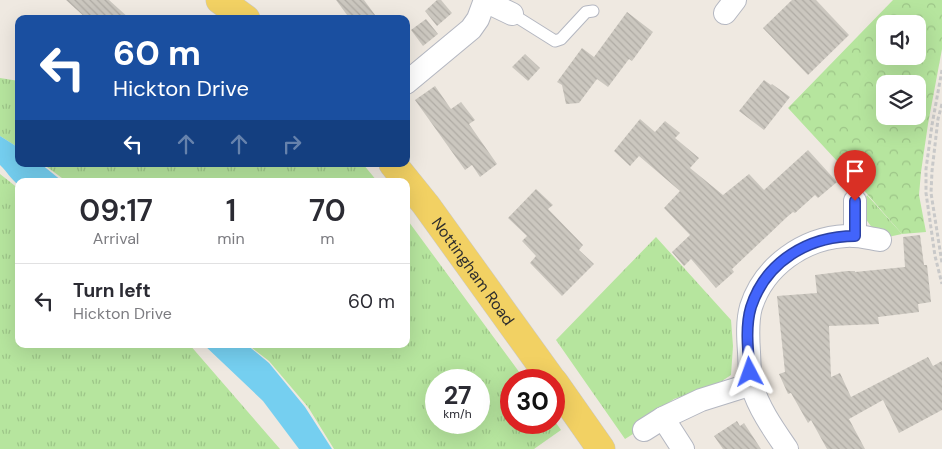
<!DOCTYPE html>
<html lang="en">
<head>
<meta charset="utf-8">
<style>
  body { margin:0; font-family:"DM Sans",sans-serif; background:#f2f2f3; color:#2b2b33; height:100vh; display:flex; flex-direction:column; font-size:19px; white-space:nowrap }
  * { box-sizing:border-box; margin:0 }
  p { font-size:16px; color:#7c7c81 }
  .icon { flex:none; width:28px; height:28px; fill:none; stroke:currentColor; stroke-width:2; stroke-linecap:round; stroke-linejoin:round }
  .map { position:relative; flex:1; overflow:hidden }
  .side { position:absolute; left:15px; top:178px; width:395px; height:170px; display:flex; flex-direction:column; background:#fff; border-radius:10px; box-shadow:0 5px 20px #0002 }
  .side>* { flex:none }
  .banner { position:absolute; left:15px; top:15px; width:395px; height:152px; border-radius:10px; box-shadow:0 5px 20px #0002; background:#1a4fa0; color:#fff; overflow:hidden }
  .tools { position:absolute; left:876px; top:15px; display:grid; gap:10px }
  .tools a { display:grid; place-items:center; width:50px; height:50px; border-radius:10px; background:#fff; box-shadow:0 5px 20px #0002; font-size:25px }
  .speed { position:absolute; left:425px; top:369px; display:flex; gap:10px; font-size:25px; font-weight:700; text-align:center }
  .speed>* { display:grid; place-content:center; width:65px; height:65px; border-radius:50%; background:#fff; box-shadow:0 5px 20px #0002; line-height:1 }
  .speed small { font-size:12px; font-weight:400 }
  .speed .limit { border:8px solid #d22; background:#fff; color:#111 }
  .pin { position:absolute; display:grid; place-items:center; width:42px; height:42px; color:#fff; margin:-51px -21px; border-radius:50% 50% 50% 0; rotate:-45deg; box-shadow:0 0 5px #0007 }
  .pin .icon { rotate:45deg }
  .me { position:absolute; width:55px; margin:-28px; rotate:356deg; stroke-linejoin:round; filter:drop-shadow(0 0 4px #0008) }
  .turn { display:flex; align-items:center; gap:18px; height:105px; padding:0 15px; font-size:22px }
  .turn .icon { width:65px; height:65px; stroke-width:2.5 }
  .turn b { display:block; font-size:35px; line-height:42px }
  .lanes { display:flex; align-items:center; height:48px; padding:0 15px; background:#0003; justify-content:center; gap:25px; direction:ltr }
  .lanes .off { opacity:.35 }
  .eta { display:flex; justify-content:space-evenly; align-items:center; height:85px; text-align:center }
  .eta b { font-size:30px; font-weight:600; line-height:35px }
  ul { padding:0; list-style:none }
  li { display:flex; align-items:center; gap:15px; height:75px; padding:0 15px; border-top:1px solid #e1e1e2 }
  li div { flex:1 }
  li b { display:block; font-size:19px }
  li em { font-style:normal }
  .map>svg:first-child { display:block }
  .grass { fill:url(#grass-tufts); fill-rule:evenodd }
  .park { fill:url(#park-crowns); fill-rule:evenodd }
  .water { fill:#75cff0 }
  .building { fill:url(#building-back-hatch) }
  .lines { fill:none; stroke-linecap:round; stroke-linejoin:round }
  .service-casing { stroke:#b4b7c1; stroke-width:13 }
  .minor-casing { stroke:#b4b7c1; stroke-width:24 }
  .primary-casing { stroke:#c9c9c9; stroke-width:29 }
  .path { stroke:#c9c9c9; stroke-width:3; stroke-dasharray:4 2.5; stroke-linecap:butt }
  .service { stroke:#fff; stroke-width:11 }
  .minor { stroke:#fff; stroke-width:22 }
  .primary { stroke:#f2d163; stroke-width:28 }
  .route-casing { stroke:#2b41a3; stroke-width:12 }
  .route { stroke:#4264fb; stroke-width:9 }
  .labels { text-anchor:middle; dominant-baseline:central; stroke-width:4; stroke-linejoin:round; paint-order:stroke }
  .street-label { font-size:16px; fill:#2e2e2e; stroke:#fff }
</style>
</head>
<body>
<div class="map">
<svg width="942" height="449" viewBox="0 0 942 449">
  <defs>
    <pattern id="grass-tufts" width="24" height="20" patternUnits="userSpaceOnUse" patternTransform="scale(1.25)"><rect width="24" height="20" fill="#b6e59e"/><path d="M3 7l-1-3M5 7V3M7 7l1-3M15 17l-1-3M17 17v-4M19 17l1-3" fill="none" stroke="#9dc588"/></pattern>
    <pattern id="park-crowns" width="20" height="18" patternUnits="userSpaceOnUse" patternTransform="scale(1.25)"><rect width="20" height="18" fill="#b6e59e"/><path d="M2 6a3 3 0 1 1 6 0M12 15a3 3 0 1 1 6 0" fill="none" stroke="#9dc588"/></pattern>
    <pattern id="building-back-hatch" width="6" height="6" patternUnits="userSpaceOnUse" patternTransform="scale(1.25)"><rect width="6" height="6" fill="#cbc7bf"/><path d="M-1 5l2 2M0 0l6 6M5-1l2 2" fill="none" stroke="#afaba4"/></pattern>
  </defs>
  <rect width="100%" height="100%" fill="#efe9e1"/>
  <g class="grass">
    <path d="M 0,78 L 19,81 L 19,148 L 0,136 Z"/>
    <path d="M 43,164 L 363,164 L 377,181 L 66,181 Z"/>
    <path d="M 0,174 L 19,189 L 19,344 L 189,344 L 280,449 L 0,449 Z"/>
    <path d="M 867,195 L 902,234 L 888,237 L 873,229 L 865,218 L 863,203 Z"/>
    <path d="M 406,218 L 525,380 L 511,380 L 511,422 L 554,422 L 554,420 L 561,430 L 534,449 L 334,449 L 308,407 L 269,361 L 247,344 L 406,344 ZM 436,380 L 479,380 L 479,422 L 436,422 Z"/>
    <path d="M 656,237 L 731,320 L 733,346 L 731,375 L 716,385 L 674,399 L 655,412 L 633,434 L 625,439 L 556,340 Z"/>
  </g>
  <path class="park" d="M 893,0 L 942,0 L 942,49 L 928,124 L 921,172 L 919,195 L 926,232 L 902,234 L 861,187 L 788,108 ZM 885,24 L 918,24 L 918,56 L 885,56 ZM 885,84 L 918,84 L 918,116 L 885,116 Z"/>
  <g class="water">
    <path d="M 0,136 L 19,148 L 19,164 L 41,164 L 62,181 L 19,181 L 19,185 C 11,180 7,171 0,165 Z"/>
    <path d="M 203,344 L 246,344 L 269,363 L 305,407 L 332,449 L 299,449 L 263,401 Z"/>
  </g>
  <g class="building">
    <path d="M 66,0 L 109,0 L 130,19 L 87,19 Z"/>
    <path d="M 336,0 L 364,0 L 378,19 L 350,19 Z"/>
    <path d="M 437,0 L 441,0 L 452,13 L 437,26 L 425,11 Z"/>
    <path d="M 792,0 L 816,0 L 849,35 L 808,75 L 763,28 Z"/>
    <path d="M 627,12 L 653,32 L 632,61 L 629,59 L 608,87 L 597,79 L 579,103 L 566,104 L 562,85 L 557,82 L 582,48 L 594,57 Z"/>
    <path d="M 426,19 L 438,34 L 423,46 L 411,30 Z"/>
    <path d="M 525,54 L 540,68 L 528,81 L 512,67 Z"/>
    <path d="M 764,80 L 771,85 L 772,84 L 790,97 L 764,130 L 739,111 Z"/>
    <path d="M 435,86 L 451,109 L 461,102 L 475,120 L 469,124 L 497,164 L 480,177 L 472,165 L 465,170 L 415,100 Z"/>
    <path d="M 640,119 L 655,132 L 665,121 L 680,133 L 675,138 L 699,158 L 690,168 L 723,195 L 749,174 L 764,190 L 808,150 L 837,182 L 818,198 L 815,195 L 795,213 L 793,212 L 787,217 L 732,269 L 734,272 L 716,288 L 691,259 L 684,266 L 672,252 L 690,235 L 664,208 L 680,191 L 639,156 L 630,166 L 614,151 Z"/>
    <path d="M 536,189 L 553,205 L 548,209 L 583,245 L 579,250 L 594,264 L 562,296 L 530,263 L 536,256 L 522,241 L 527,236 L 508,218 Z"/>
    <path d="M 920,235 L 924,265 L 927,265 L 931,302 L 918,304 L 919,312 L 878,317 L 879,324 L 829,326 L 831,377 L 840,373 L 851,397 L 928,357 L 933,366 L 942,361 L 942,410 L 899,433 L 883,400 L 849,419 L 865,449 L 827,449 L 811,420 L 808,423 L 791,393 L 788,394 L 779,374 L 785,372 L 777,296 L 817,293 L 815,275 L 847,271 L 855,271 L 855,272 L 905,267 L 903,237 Z"/>
    <path d="M 737,421 L 740,426 L 744,423 L 761,449 L 723,449 L 714,436 Z"/>
  </g>
  <g class="lines">
    <defs>
      <path id="service" d="M 512,14 L 555,41 L 561,39 L 586,12 L 593,11"/>
      <g id="minor">
        <path d="M 485,1 L 512,14"/>
        <path d="M 725,13 L 735,0"/>
        <path d="M 406,83 L 471,29 L 478,19 L 485,0"/>
        <path d="M 855,236 L 855,201"/>
        <path d="M 663,418 L 683,449"/>
        <path d="M 644,430 L 663,418 L 701,400 L 752,384"/>
        <path d="M 787,449 C 774,430 759,409 752,386 C 750,375 749,363 749,352 C 748,337 747,321 751,307 C 764,266 804,238 846,236 C 857,235 868,238 880,240"/>
      </g>
      <g id="primary">
        <path d="M 220,0 L 246,19"/>
        <path id="s1" d="M 393,164 L 426,205 L 552,380"/>
        <path d="M 554,382 L 601,449"/>
      </g>
    </defs>
    <use href="#service" class="service-casing"/>
    <use href="#minor" class="minor-casing"/>
    <use href="#primary" class="primary-casing"/>
    <g class="path">
      <path d="M 942,70 L 932,125 L 926,169 L 926,193 L 935,256 L 942,284"/>
      <path d="M 942,104 L 938,119 L 932,171 L 931,193 L 942,263"/>
    </g>
    <use href="#service" class="service"/>
    <use href="#minor" class="minor"/>
    <use href="#primary" class="primary"/>
  </g>
  <g class="lines">
    <defs>
      <path id="route" d="M 750,372 C 748,351 745,327 751,307 C 766,261 809,236 855,236 L 855,201"/>
    </defs>
    <use href="#route" class="route-casing"/>
    <use href="#route" class="route"/>
  </g>
  <g class="labels">
    <g class="street-label">
      <text stroke="none"><textPath href="#s1" startOffset="134">Nottingham Road</textPath></text>
    </g>
  </g>
</svg>
<div class="tools">
<a><svg class="icon" aria-label="sound" viewBox="0 0 24 24"><path d="M4 9h4l5-4v14l-5-4H4zM17 9q2 3 0 6"/></svg></a>
<a><svg class="icon" aria-label="layers" viewBox="0 0 24 24"><path d="M12 4l9 5-9 5-9-5zM3 14l9 5 9-5"/></svg></a>
</div>
<div class="speed"><div>27<small>km/h</small></div><div class="limit">30</div></div>
<div class="pin" style="left:855px;top:201px;background:#d93025"><svg class="icon" aria-label="arrive" viewBox="0 0 24 24"><path d="M6 21V4h12l-3 4 3 4H6"/></svg></div>
<svg class="me" style="left:750px;top:372px" viewBox="-20 -20 40 40"><path d="M0-17L14 15 0 8-14 15z" fill="#4264fb" stroke="#fff" stroke-width="4"/></svg>
<div class="banner">
<div class="turn"><svg class="icon" aria-label="left" viewBox="0 0 24 24"><path d="M17 20v-9H6M10 6l-5 5 5 5"/></svg><div><b>60 m</b>Hickton Drive</div></div>
<div class="lanes"><svg class="icon" aria-label="left" viewBox="0 0 24 24"><path d="M17 20v-9H6M10 6l-5 5 5 5"/></svg><svg class="icon off" aria-label="ahead" viewBox="0 0 24 24"><path d="M12 20V5M6 11l6-6 6 6"/></svg><svg class="icon off" aria-label="ahead" viewBox="0 0 24 24"><path d="M12 20V5M6 11l6-6 6 6"/></svg><svg class="icon off" aria-label="right" viewBox="0 0 24 24"><path d="M7 20v-9h11M14 6l5 5-5 5"/></svg></div>
</div>
<section class="side">
<div class="eta">
<div><b>09:17</b><p>Arrival</p></div>
<div><b>1</b><p>min</p></div>
<div><b>70</b><p>m</p></div>
</div>
<ul>
<li><svg class="icon" aria-label="left" viewBox="0 0 24 24"><path d="M17 20v-9H6M10 6l-5 5 5 5"/></svg><div><b>Turn left</b><p>Hickton Drive</p></div><em>60 m</em></li>
</ul>
</section>
</div>
</body>
</html>
